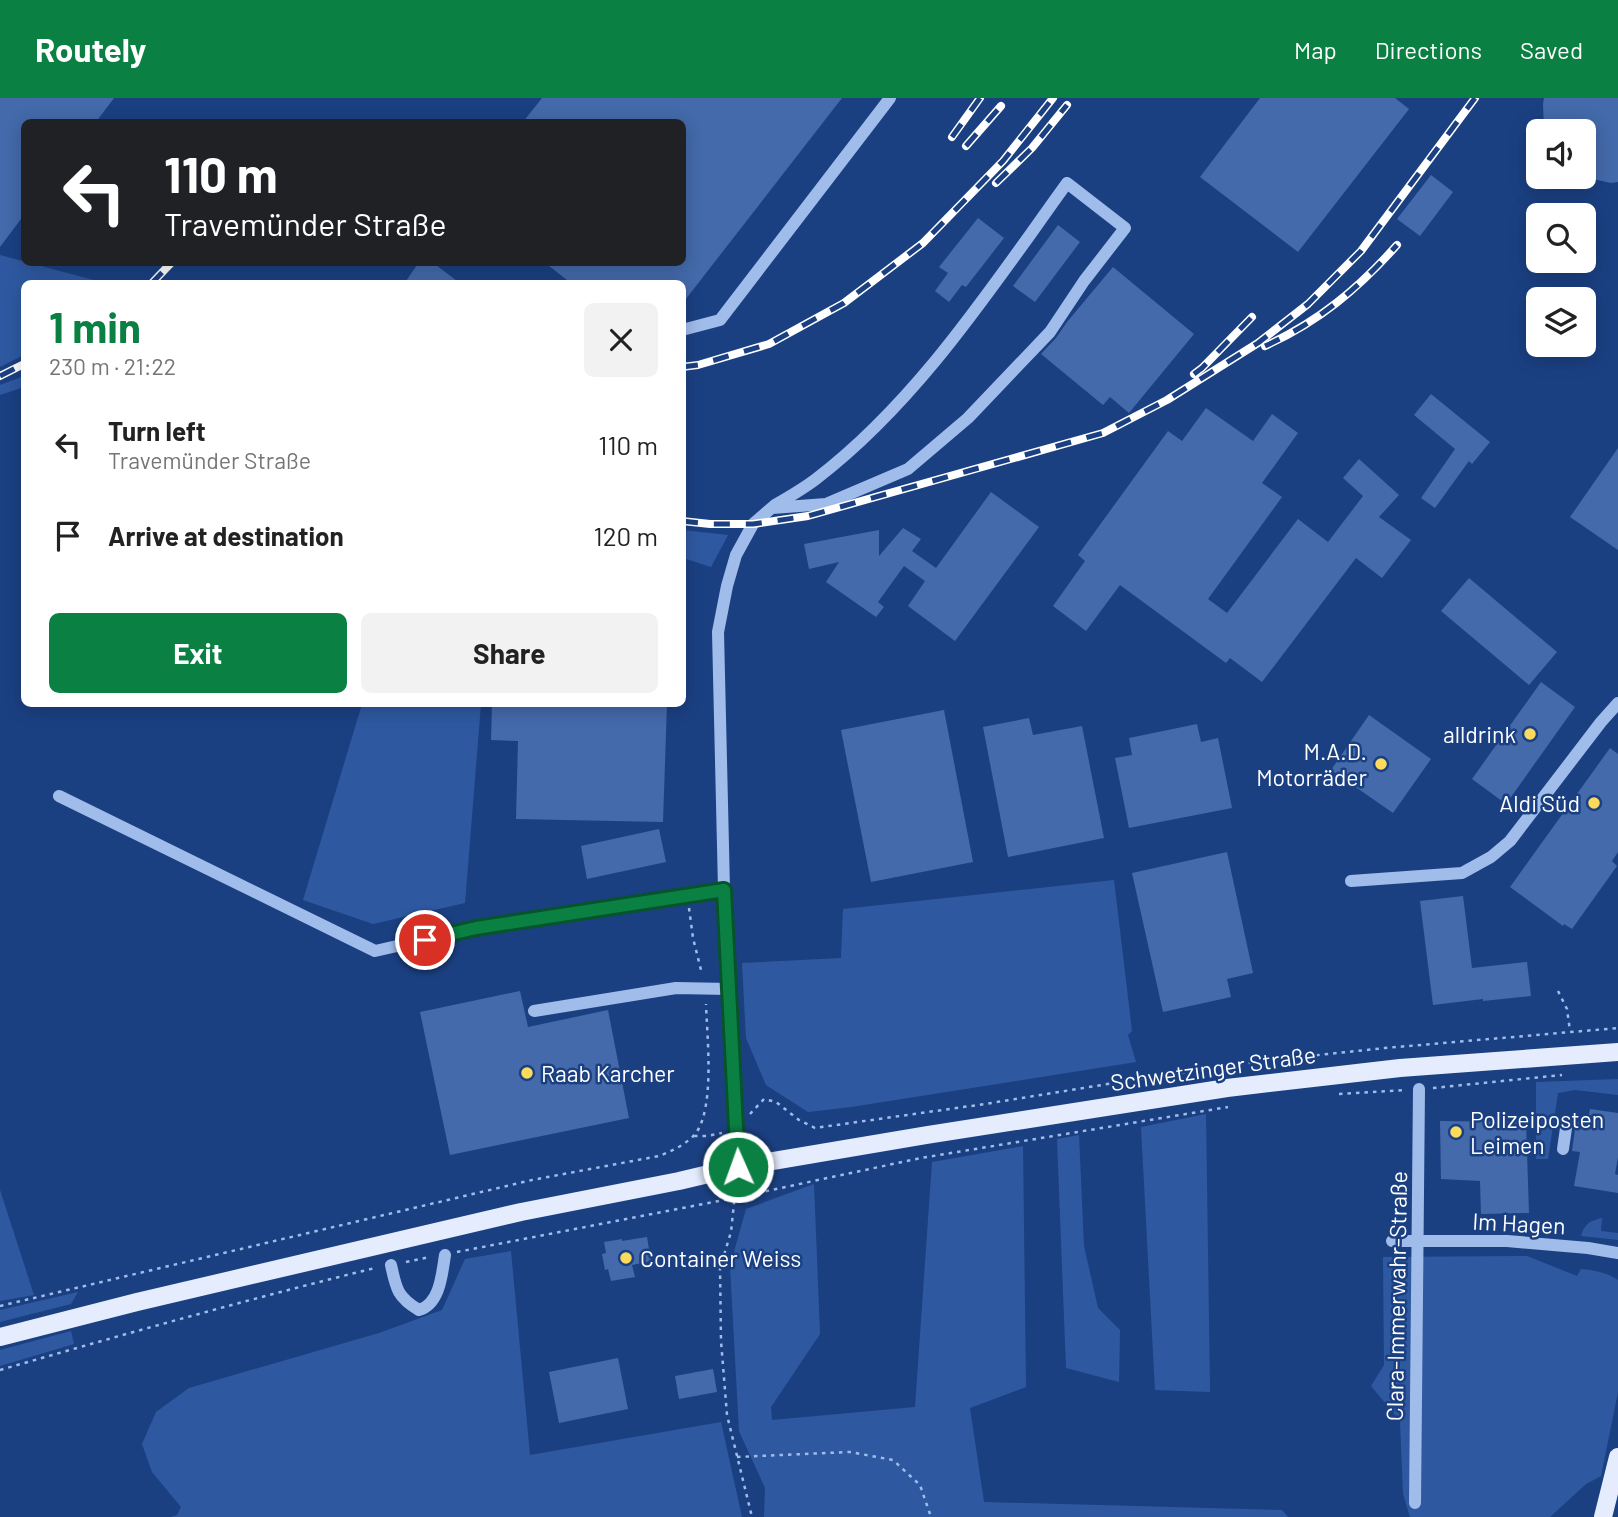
<!DOCTYPE html>
<html lang="en">
<head>
<meta charset="utf-8">
<style>
  body { margin:0; font-family:Barlow,sans-serif; background:#f2f2f2; color:#222; height:100vh; display:flex; flex-direction:column; font-size:26px; white-space:nowrap }
  * { box-sizing:border-box; margin:0 }
  p { font-size:23px; color:#767676 }
  .icon { flex:none; width:38px; height:38px; fill:none; stroke:currentColor; stroke-width:2; stroke-linecap:round; stroke-linejoin:round }
  .map { position:relative; flex:1; overflow:hidden }
  .side { position:absolute; left:21px; top:182px; width:665px; height:427px; display:flex; flex-direction:column; background:#fff; border-radius:10px; box-shadow:0 4px 18px #0003 }
  .side>* { flex:none }
  .top-card { position:absolute; left:21px; top:21px; width:665px; height:147px; border-radius:10px; box-shadow:0 4px 18px #0003; background:#202124; color:#fff; overflow:hidden }
  .fabs { position:absolute; left:1526px; top:21px; display:grid; gap:14px }
  .fabs a { display:grid; place-items:center; width:70px; height:70px; border-radius:10px; background:#fff; box-shadow:0 4px 18px #0003; font-size:35px }
  .pin { position:absolute; display:grid; place-items:center; width:60px; height:60px; color:#fff; margin:-30px; border:4px solid #fff; border-radius:50%; box-shadow:0 2px 7px #0007 }
  .me { position:absolute; width:77px; margin:-38px; rotate:358deg; stroke-linejoin:round; filter:drop-shadow(0 0 5px #0008) }
  .turn { display:flex; align-items:center; gap:24px; height:147px; padding:0 28px; font-size:32px }
  .turn .icon { width:91px; height:91px; stroke-width:2.5 }
  .turn b { display:block; font-size:49px; line-height:60px }
  .round { display:grid; place-items:center; flex:none; width:74px; height:74px; border-radius:10px; background:#f2f2f2 }
  .overview { display:flex; align-items:center; justify-content:space-between; height:119px; padding:0 28px }
  h1 { font-size:42px; font-weight:700; line-height:52px; color:#0b8043 }
  .cta { display:flex; gap:14px; margin-top:auto; padding:14px 28px }
  .cta a { flex:1; height:80px; border-radius:10px; background:#0b8043; color:#fff; font-size:28px; font-weight:700; line-height:80px; text-align:center }
  .cta a+a { background:#f2f2f2; color:#222 }
  ul { padding:0; list-style:none }
  li { display:flex; align-items:center; gap:21px; height:91px; padding:0 28px }
  li div { flex:1 }
  li b { display:block; font-size:26px }
  li em { font-style:normal }
  header { display:flex; align-items:center; gap:42px; box-sizing:border-box; height:98px; padding:0 35px; background:#0b8043; color:#fff }
  header strong { font-size:33px }
  nav { display:flex; gap:38px; margin-inline-start:auto; font-size:24px }
  .map>svg:first-child { display:block }
  .green { fill:#2e59a1 }
  .building { fill:#446aab }
  .lines { fill:none; stroke-linecap:round; stroke-linejoin:round }
  .path { stroke:#a0bcea; stroke-width:2.5; stroke-dasharray:3.5 5; stroke-linecap:butt }
  .minor { stroke:#a0bcea; stroke-width:12 }
  .major { stroke:#e4ecfe; stroke-width:18 }
  .rail-casing { stroke:#fff; stroke-width:8 }
  .rail { stroke:#1b4082; stroke-width:5; stroke-dasharray:16; stroke-linecap:butt }
  .route-casing { stroke:#07532c; stroke-width:18 }
  .route { stroke:#0b8043; stroke-width:12 }
  .poi-dot { fill:#fcda5c; stroke:#1b4082; stroke-width:2.5 }
  .labels { text-anchor:middle; dominant-baseline:central; stroke-width:5; stroke-linejoin:round; paint-order:stroke }
  .poi-label { font-size:23px; fill:#fff; stroke:#1b4082; text-anchor:end }
  .street-label { font-size:23px; fill:#fff; stroke:#1b4082 }
</style>
</head>
<body>
<header>
<strong>Routely</strong>
<nav><a>Map</a><a>Directions</a><a>Saved</a></nav>
</header>
<div class="map">
<svg width="1618" height="1419" viewBox="0 0 1618 1419">
  <rect width="100%" height="100%" fill="#1b4082"/>
  <g class="green">
    <path d="M 0,157 L 105,185 L 24,186 L 24,257 L 0,269 Z"/>
    <path d="M 24,278 L 24,289 L 0,297 L 0,287 Z"/>
    <path d="M 683,432 L 728,437 L 711,469 L 683,460 Z"/>
    <path d="M 362,606 L 481,606 L 465,805 L 373,826 L 303,802 Z"/>
    <path d="M 1114,782 L 1132,933 L 1128,937 L 1136,964 L 851,1009 L 808,1014 L 766,987 L 746,940 L 742,865 L 841,860 L 843,811 Z"/>
    <path d="M 1618,981 L 1618,997 L 1575,992 L 1558,995 L 1548,1061 L 1536,1061 L 1536,984 Z"/>
    <path d="M 1206,1016 L 1210,1294 L 1155,1292 L 1141,1029 Z"/>
    <path d="M 1079,1037 L 1084,1148 L 1098,1210 L 1120,1232 L 1119,1284 L 1066,1270 L 1057,1041 Z"/>
    <path d="M 1023,1048 L 1026,1289 L 970,1310 L 984,1404 L 1282,1412 L 1288,1419 L 764,1419 L 765,1390 L 739,1333 L 730,1168 L 746,1111 L 814,1086 L 820,1236 L 771,1309 L 772,1322 L 915,1309 L 932,1064 Z"/>
    <path d="M 0,1092 L 34,1197 L 0,1203 Z"/>
    <path d="M 1602,1120 L 1601,1133 L 1618,1135 L 1618,1142 L 1581,1138 C 1585,1125 1590,1123 1602,1120 Z"/>
    <path d="M 511,1153 L 530,1357 L 721,1324 L 742,1419 L 171,1419 L 177,1417 L 181,1409 L 152,1374 L 142,1346 L 156,1314 L 189,1290 L 379,1235 L 442,1212 L 465,1161 Z"/>
    <path d="M 1527,1158 L 1577,1178 L 1581,1171 C 1594,1172 1608,1175 1618,1182 L 1618,1294 L 1601,1378 L 1586,1386 L 1550,1419 L 1410,1419 L 1403,1396 L 1400,1323 L 1371,1288 L 1384,1267 L 1383,1159 Z"/>
    <path d="M 78,1194 L 71,1206 L 0,1224 L 0,1212 Z"/>
    <path d="M 71,1233 L 74,1246 L 0,1268 L 0,1252 Z"/>
  </g>
  <g class="building">
    <path d="M 0,0 L 114,0 L 96,24 L 24,24 L 24,117 L 0,149 Z"/>
    <path d="M 542,0 L 842,0 L 682,206 L 682,186 L 572,186 L 544,164 L 682,164 L 682,24 L 523,24 Z"/>
    <path d="M 1260,0 L 1395,0 L 1409,11 L 1298,154 L 1200,79 Z"/>
    <path d="M 1544,0 L 1618,0 L 1618,84 L 1611,85 L 1584,79 L 1584,33 L 1544,33 L 1543,6 Z"/>
    <path d="M 1431,77 L 1453,94 L 1420,138 L 1397,121 Z"/>
    <path d="M 978,120 L 1004,140 L 966,189 L 962,187 L 949,204 L 935,193 L 948,175 L 939,169 Z"/>
    <path d="M 1058,127 L 1080,144 L 1035,204 L 1013,188 Z"/>
    <path d="M 419,164 L 432,164 L 461,186 L 404,186 Z"/>
    <path d="M 1113,169 L 1194,236 L 1129,315 L 1110,299 L 1103,307 L 1041,256 L 1056,240 L 1067,224 Z"/>
    <path d="M 1431,296 L 1490,344 L 1472,366 L 1469,363 L 1435,410 L 1421,400 L 1455,351 L 1414,317 Z"/>
    <path d="M 1206,310 L 1253,343 L 1272,316 L 1298,335 L 1262,385 L 1282,399 L 1208,501 L 1227,515 L 1298,421 L 1328,444 L 1363,398 L 1343,380 L 1359,361 L 1399,397 L 1379,419 L 1411,442 L 1382,480 L 1356,460 L 1262,584 L 1230,560 L 1226,565 L 1120,487 L 1086,533 L 1053,508 L 1085,463 L 1078,457 L 1168,333 L 1182,343 Z"/>
    <path d="M 1618,350 L 1618,452 L 1570,419 Z"/>
    <path d="M 991,394 L 1039,429 L 955,543 L 908,508 L 925,483 L 904,468 L 878,504 L 884,509 L 876,519 L 826,484 L 839,464 L 809,471 L 804,446 L 879,432 L 879,458 L 903,430 L 921,441 L 912,453 L 936,470 Z"/>
    <path d="M 1469,480 L 1557,554 L 1529,587 L 1441,513 Z"/>
    <path d="M 1541,584 L 1575,609 L 1506,706 L 1472,681 Z"/>
    <path d="M 492,606 L 667,606 L 663,724 L 516,721 L 518,643 L 491,642 Z"/>
    <path d="M 944,612 L 973,764 L 871,784 L 841,632 Z"/>
    <path d="M 1369,617 L 1431,661 L 1393,715 L 1331,672 Z"/>
    <path d="M 1029,620 L 1033,637 L 1082,628 L 1104,740 L 1008,759 L 983,629 Z"/>
    <path d="M 1197,626 L 1201,644 L 1218,640 L 1232,710 L 1129,730 L 1115,660 L 1132,657 L 1129,640 Z"/>
    <path d="M 1610,650 L 1618,656 L 1618,754 L 1612,763 L 1617,768 L 1572,831 L 1564,826 L 1563,828 L 1510,789 Z"/>
    <path d="M 659,731 L 666,764 L 587,781 L 581,748 Z"/>
    <path d="M 1227,754 L 1253,875 L 1227,881 L 1231,899 L 1163,914 L 1132,775 Z"/>
    <path d="M 1463,798 L 1472,870 L 1527,864 L 1531,898 L 1483,903 L 1483,901 L 1433,907 L 1420,803 Z"/>
    <path d="M 520,893 L 528,929 L 608,912 L 629,1020 L 450,1057 L 420,914 Z"/>
    <path d="M 1590,1011 L 1618,1015 L 1618,1059 L 1615,1076 L 1618,1077 L 1618,1095 L 1574,1088 L 1580,1054 L 1572,1053 L 1576,1024 L 1587,1026 Z"/>
    <path d="M 1440,1023 L 1526,1024 L 1529,1115 L 1481,1116 L 1480,1083 L 1441,1081 Z"/>
    <path d="M 647,1139 L 651,1163 L 632,1167 L 635,1179 L 611,1183 L 608,1171 L 605,1172 L 602,1156 L 606,1155 L 604,1144 L 622,1141 L 622,1143 Z"/>
    <path d="M 618,1260 L 628,1311 L 559,1325 L 549,1274 Z"/>
    <path d="M 713,1271 L 717,1294 L 679,1301 L 675,1278 Z"/>
  </g>
  <g class="lines">
    <g class="path">
      <path d="M 689,810 L 693,840 L 702,876"/>
      <path d="M 1558,893 L 1567,911 L 1570,933"/>
      <path d="M 1433,990 L 1562,977"/>
      <path d="M 1339,996 L 1406,992"/>
      <path d="M 750,1016 L 764,1001 L 776,1004 L 799,1022 L 815,1030 L 985,1006 L 1157,978 L 1271,962 L 1385,950 L 1618,930"/>
      <path d="M 694,1038 L 707,1038 L 722,1035"/>
      <path d="M 736,1086 L 731,1134 L 720,1170 L 721,1243 L 727,1317 L 752,1419"/>
      <path d="M 457,1154 L 734,1100 L 921,1060 L 1228,1009"/>
      <path d="M 406,1164 L 430,1159"/>
      <path d="M 0,1208 L 532,1082 L 659,1058 C 672,1053 687,1046 696,1035 C 715,1008 707,939 706,906"/>
      <path d="M 0,1272 C 125,1236 249,1201 375,1170"/>
      <path d="M 737,1359 L 850,1354 L 893,1362 L 920,1387 L 931,1419"/>
    </g>
    <g class="minor">
      <path d="M 682,232 L 720,222 L 890,0"/>
      <path d="M 59,698 L 375,853 L 476,830 L 724,791"/>
      <path d="M 1351,783 L 1462,775 L 1491,759 L 1510,743 L 1601,624 L 1618,605"/>
      <path d="M 534,913 L 676,890 L 729,891"/>
      <path d="M 1563,1051 L 1567,1023"/>
      <path d="M 738,1069 L 724,791 L 718,534 L 727,488 L 736,457 L 753,426 L 775,407 C 789,399 803,391 816,381 C 918,303 992,189 1067,85 L 1125,130 L 1084,183 L 1050,234 L 968,320 L 908,371 L 826,406 L 772,410"/>
      <path d="M 1392,1143 L 1507,1143 L 1588,1150 L 1618,1155"/>
      <path d="M 391,1167 C 396,1190 397,1199 419,1212 C 440,1206 442,1176 445,1157"/>
      <path d="M 1415,1405 L 1419,991"/>
    </g>
    <g class="major">
      <path d="M 0,1239 L 137,1204 L 521,1114 L 679,1083 L 738,1069 L 927,1037 L 1227,990 L 1400,970 L 1618,954"/>
      <path d="M 1603,1419 L 1618,1359"/>
    </g>
    <defs>
      <g id="rail">
        <path d="M 952,39 L 980,0"/>
        <path d="M 966,48 L 1001,8"/>
        <path d="M 996,85 L 1032,50 L 1067,7"/>
        <path d="M 151,186 L 172,164"/>
        <path d="M 1265,248 C 1318,224 1358,191 1397,147"/>
        <path d="M 682,269 L 698,267 L 769,246 L 844,205 L 923,145 L 1003,63 L 1053,0"/>
        <path d="M 1194,276 L 1202,270 L 1252,219"/>
        <path d="M 0,278 L 24,266"/>
        <path d="M 682,423 L 710,426 L 753,426 L 808,418 L 1103,335 L 1167,302 L 1258,245 L 1308,206 L 1361,153 L 1475,0"/>
      </g>
    </defs>
    <use href="#rail" class="rail-casing"/>
    <use href="#rail" class="rail"/>
  </g>
  <g class="lines">
    <defs>
      <path id="route" d="M 425,842 L 476,830 L 724,792 L 738,1069"/>
    </defs>
    <use href="#route" class="route-casing"/>
    <use href="#route" class="route"/>
  </g>
  <g class="poi-dot">
    <circle cx="1530" cy="636" r="7"/>
    <circle cx="1381" cy="666" r="7"/>
    <circle cx="1594" cy="705" r="7"/>
    <circle cx="527" cy="975" r="7"/>
    <circle cx="1456" cy="1034" r="7"/>
    <circle cx="626" cy="1160" r="7"/>
  </g>
  <g class="labels">
    <g class="poi-label">
      <text x="1516" y="636">alldrink</text>
      <text x="1367" y="653">M.A.D.<tspan x="1367" dy="26">Motorräder</tspan></text>
      <text x="1580" y="705">Aldi Süd</text>
      <text x="541" y="975" text-anchor="start">Raab Karcher</text>
      <text x="1470" y="1021" text-anchor="start">Polizeiposten<tspan x="1470" dy="26">Leimen</tspan></text>
      <text x="640" y="1160" text-anchor="start">Container Weiss</text>
    </g>
    <g class="street-label">
      <text transform="translate(1213 970) rotate(-8)">Schwetzinger Straße</text>
      <text transform="translate(1519 1125) rotate(3)">Im Hagen</text>
      <text transform="translate(1396 1198) rotate(-89)">Clara-Immerwahr-Straße</text>
    </g>
  </g>
</svg>
<div class="fabs">
<a><svg class="icon" aria-label="sound" viewBox="0 0 24 24"><path d="M4 9h4l5-4v14l-5-4H4zM17 9q2 3 0 6"/></svg></a>
<a><svg class="icon" aria-label="search" viewBox="0 0 24 24"><circle cx="10" cy="10" r="6"/><path d="M15 15l6 6"/></svg></a>
<a><svg class="icon" aria-label="layers" viewBox="0 0 24 24"><path d="M12 4l9 5-9 5-9-5zM3 14l9 5 9-5"/></svg></a>
</div>
<div class="pin" style="left:425px;top:842px;background:#d93025"><svg class="icon" aria-label="arrive" viewBox="0 0 24 24"><path d="M6 21V4h12l-3 4 3 4H6"/></svg></div>
<svg class="me" style="left:738px;top:1069px" viewBox="-20 -20 40 40"><circle r="17" fill="#0b8043" stroke="#fff" stroke-width="3"/><path d="M0-11L8 9 0 5-8 9z" fill="#fff"/></svg>
<div class="top-card">
<div class="turn"><svg class="icon" aria-label="left" viewBox="0 0 24 24"><path d="M17 20v-9H6M10 6l-5 5 5 5"/></svg><div><b>110 m</b>Travemünder Straße</div></div>
</div>
<section class="side">
<div class="overview"><div><h1>1 min</h1><p>230 m · 21:22</p></div><a class="round"><svg class="icon" aria-label="close" viewBox="0 0 24 24"><path d="M6 6l12 12M18 6L6 18"/></svg></a></div>
<ul>
<li><svg class="icon" aria-label="left" viewBox="0 0 24 24"><path d="M17 20v-9H6M10 6l-5 5 5 5"/></svg><div><b>Turn left</b><p>Travemünder Straße</p></div><em>110 m</em></li>
<li><svg class="icon" aria-label="arrive" viewBox="0 0 24 24"><path d="M6 21V4h12l-3 4 3 4H6"/></svg><div><b>Arrive at destination</b></div><em>120 m</em></li>
</ul>
<div class="cta"><a>Exit</a><a>Share</a></div>
</section>
</div>
</body>
</html>
